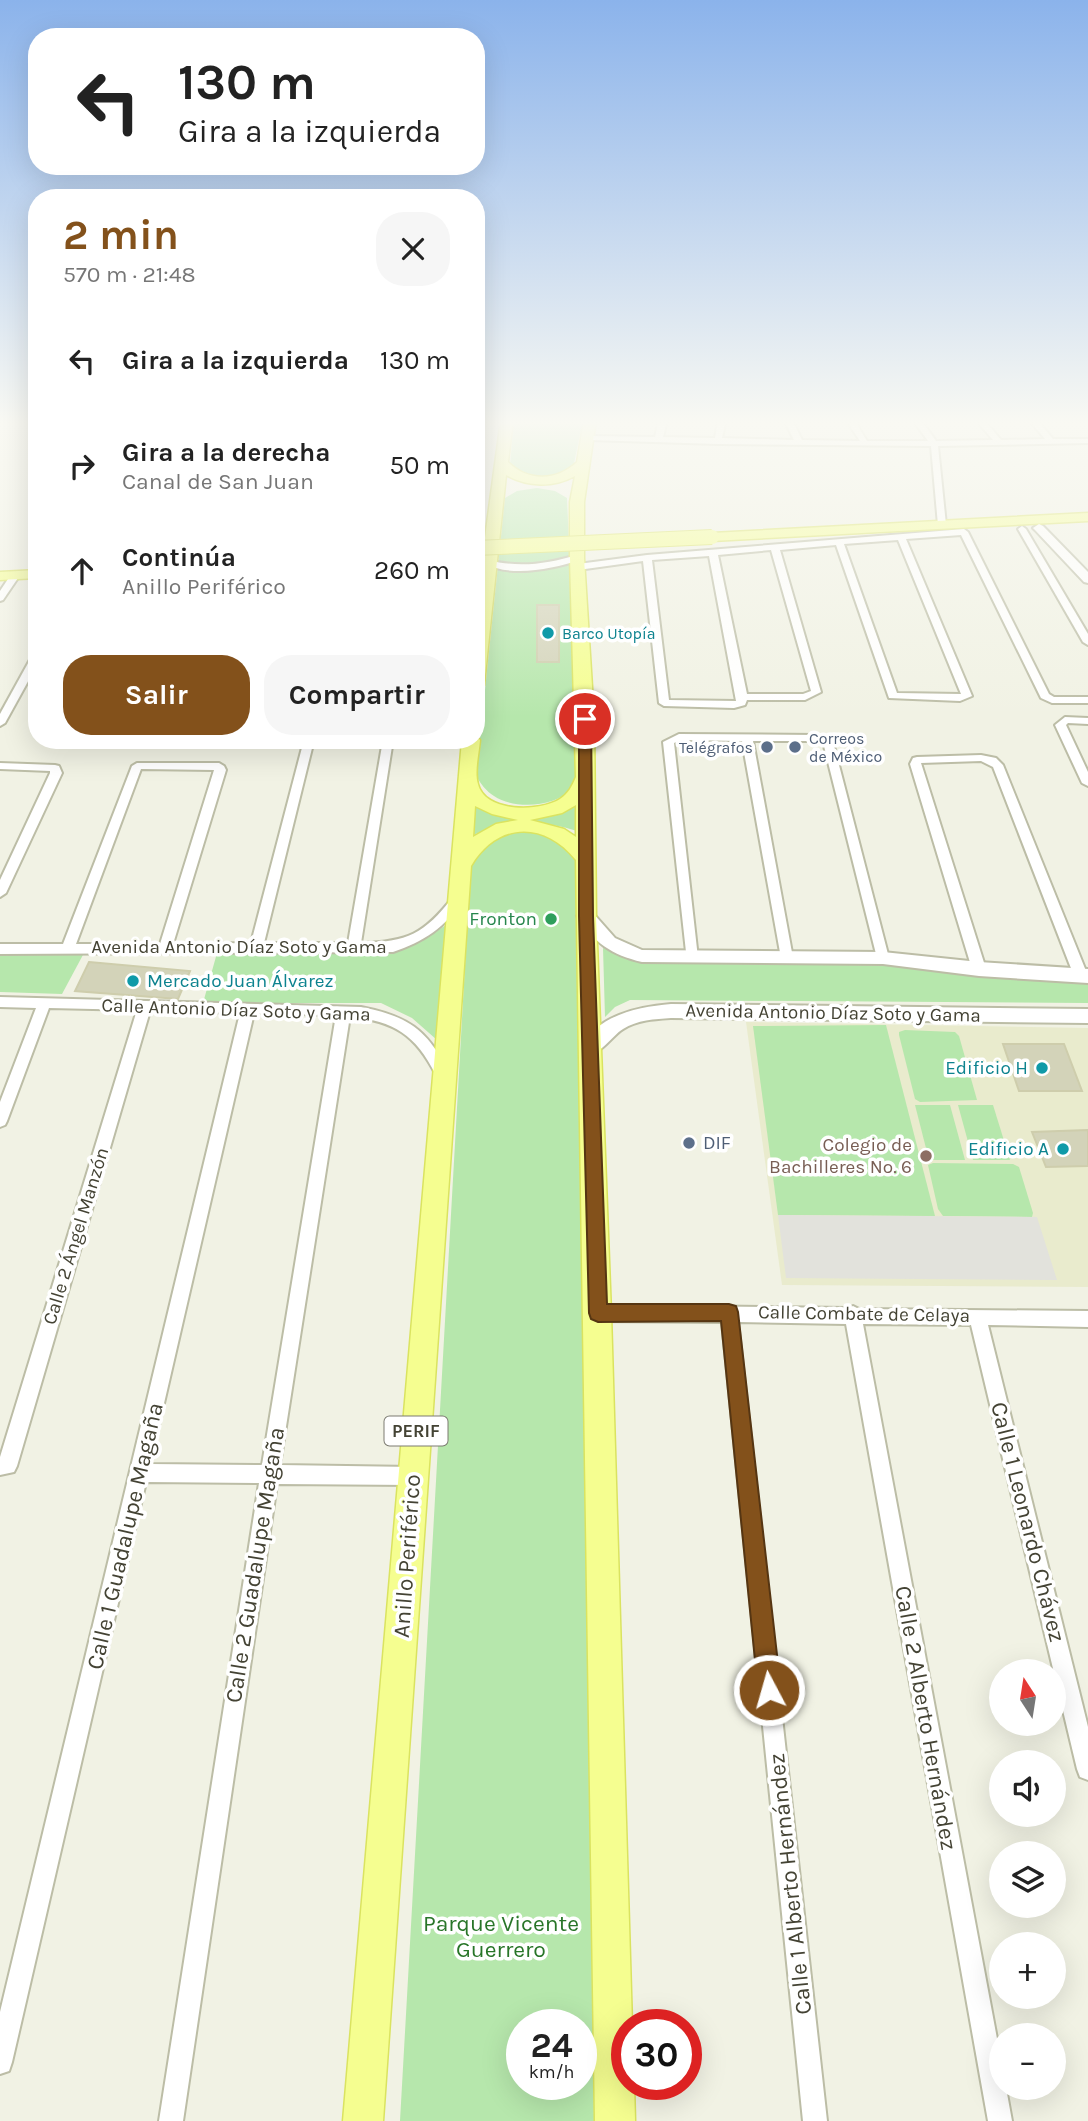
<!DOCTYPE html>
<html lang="es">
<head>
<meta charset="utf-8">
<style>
  body { margin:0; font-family:Karla,sans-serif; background:#f6f6f6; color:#222; height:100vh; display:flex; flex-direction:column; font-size:26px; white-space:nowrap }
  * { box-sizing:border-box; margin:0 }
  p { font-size:23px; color:#767676 }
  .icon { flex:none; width:38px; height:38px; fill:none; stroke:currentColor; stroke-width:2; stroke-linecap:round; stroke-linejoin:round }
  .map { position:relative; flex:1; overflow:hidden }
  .details { position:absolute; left:28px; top:189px; width:457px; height:560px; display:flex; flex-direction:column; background:#fff; border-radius:28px; box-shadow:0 7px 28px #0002 }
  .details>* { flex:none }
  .hud { position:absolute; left:28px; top:28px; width:457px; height:147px; border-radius:28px; box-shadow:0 7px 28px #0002; background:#fff; color:#222; overflow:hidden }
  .needle { width:46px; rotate:348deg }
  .fabs { position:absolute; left:989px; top:1659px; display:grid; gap:14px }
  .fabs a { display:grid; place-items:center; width:77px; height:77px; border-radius:50%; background:#fff; box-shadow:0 7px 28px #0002; font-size:35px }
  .speed { position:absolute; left:506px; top:2009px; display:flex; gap:14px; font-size:35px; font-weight:700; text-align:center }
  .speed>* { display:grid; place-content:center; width:91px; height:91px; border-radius:50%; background:#fff; box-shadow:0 7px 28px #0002; line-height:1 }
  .speed small { font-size:18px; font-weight:400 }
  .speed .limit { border:10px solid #d22; background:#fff; color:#111 }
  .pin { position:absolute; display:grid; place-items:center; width:60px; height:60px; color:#fff; margin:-30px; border:4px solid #fff; border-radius:50%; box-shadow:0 2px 7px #0007 }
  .me { position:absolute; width:77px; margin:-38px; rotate:354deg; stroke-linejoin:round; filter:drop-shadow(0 0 5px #0008) }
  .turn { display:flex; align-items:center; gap:24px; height:147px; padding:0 35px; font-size:32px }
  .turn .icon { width:91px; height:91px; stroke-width:2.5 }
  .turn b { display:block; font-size:49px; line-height:60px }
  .round { display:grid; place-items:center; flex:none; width:74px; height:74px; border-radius:28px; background:#f6f6f6 }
  .overview { display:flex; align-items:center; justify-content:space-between; height:119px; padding:0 35px }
  h1 { font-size:42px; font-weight:700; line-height:52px; color:#83511b }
  .cta { display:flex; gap:14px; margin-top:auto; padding:14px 35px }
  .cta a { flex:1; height:80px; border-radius:28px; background:#83511b; color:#fff; font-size:28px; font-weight:700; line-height:80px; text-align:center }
  .cta a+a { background:#f6f6f6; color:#222 }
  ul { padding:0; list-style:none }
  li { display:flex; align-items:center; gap:21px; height:105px; padding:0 35px }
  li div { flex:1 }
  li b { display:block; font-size:26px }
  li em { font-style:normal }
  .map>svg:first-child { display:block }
  .education { fill:#e9ebcd }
  .green { fill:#b6e7ac; fill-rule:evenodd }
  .parking { fill:#e2e2dc }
  .building { fill:#d3d3b9; stroke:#cecdac; stroke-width:2 }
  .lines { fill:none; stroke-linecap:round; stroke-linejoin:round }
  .minor-casing { stroke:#bcbda6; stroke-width:4 }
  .tertiary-casing { stroke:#bcbda6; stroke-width:4 }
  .primary-casing { stroke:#dae360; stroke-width:3 }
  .minor { fill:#fff; fill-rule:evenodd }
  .tertiary { fill:#fff; fill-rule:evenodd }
  .primary { fill:#f5fe90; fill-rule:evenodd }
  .primary-bridge-casing { stroke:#dae360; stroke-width:16; stroke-linecap:butt }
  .primary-bridge { stroke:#f5fe90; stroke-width:14 }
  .route { fill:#83511b; stroke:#553512; stroke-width:2 }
  .culture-dot { fill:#0f9aa8; stroke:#fff; stroke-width:2.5 }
  .service-dot { fill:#5c6f8a; stroke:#fff; stroke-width:2.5 }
  .leisure-dot { fill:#2e9e5b; stroke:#fff; stroke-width:2.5 }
  .education-dot { fill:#8d6e63; stroke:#fff; stroke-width:2.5 }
  .labels { text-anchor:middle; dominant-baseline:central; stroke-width:7; stroke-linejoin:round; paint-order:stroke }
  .far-culture-label { font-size:16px; fill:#0d838f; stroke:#fff; text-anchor:start }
  .far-service-label { font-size:16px; fill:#4e5e75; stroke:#fff; text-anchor:start }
  .shield { fill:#fff; stroke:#7c7b71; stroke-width:2 }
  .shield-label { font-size:18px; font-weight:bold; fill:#444334 }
  .leisure-label { font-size:19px; fill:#27864d; stroke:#fff; text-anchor:end }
  .street-label { font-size:19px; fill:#444334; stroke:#fff }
  .culture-label { font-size:19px; fill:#0d838f; stroke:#fff; text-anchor:end }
  .service-label { font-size:19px; fill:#4e5e75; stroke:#fff; text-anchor:start }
  .education-label { font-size:19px; fill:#785e54; stroke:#fff; text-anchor:end }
  .near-street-label { font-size:23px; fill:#444334; stroke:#fff }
  .near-park-label { font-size:23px; fill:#287528; stroke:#fff }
</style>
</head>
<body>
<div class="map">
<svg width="1088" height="2121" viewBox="0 0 1088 2121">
  <rect width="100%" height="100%" fill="#f1f2e4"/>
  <path class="education" d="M 746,1022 L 1088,1028 L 1088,1287 L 782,1285 Z"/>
  <g class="green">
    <path d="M 514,420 L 583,420 L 573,468 C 552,483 530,477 510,465 Z"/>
    <path d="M 537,488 L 555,491 L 567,498 L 579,774 C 577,779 575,785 572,789 C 555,807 515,810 494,796 C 486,791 481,784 476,776 L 505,498 L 517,491 Z"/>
    <path d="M 576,804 L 577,831 C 540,819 506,821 470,836 L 475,805 L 494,814 Z"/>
    <path d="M 537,828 L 580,857 L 594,2121 L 400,2121 L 471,859 L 492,833 ZM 522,2025 L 581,2025 L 581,2084 L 522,2084 Z"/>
    <path d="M 446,925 L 437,1040 L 412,1018 L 381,1003 L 203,1003 L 217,953 L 390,953 L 420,942 Z"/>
    <path d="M 603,948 L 628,958 L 877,960 L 1088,978 L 1088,1003 L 630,1000 L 615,1007 L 605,1017 Z"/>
    <path d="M 0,953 L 84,953 L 62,994 L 0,992 Z"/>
    <path d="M 886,1025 L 935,1216 L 778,1215 L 753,1026 Z"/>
    <path d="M 905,1030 L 955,1032 L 959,1036 L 977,1100 L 920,1102 L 915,1099 L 899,1035 L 899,1032 Z"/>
    <path d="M 915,1105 L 950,1105 L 965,1160 L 929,1160 Z"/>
    <path d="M 958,1105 L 993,1105 L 1010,1160 L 973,1160 Z"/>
    <path d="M 933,1163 L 1013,1164 L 1019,1167 L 1033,1213 L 1032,1217 L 943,1216 L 938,1209 L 928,1165 Z"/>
  </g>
  <path class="parking" d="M 778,1215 L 1037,1217 L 1057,1280 L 786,1278 Z"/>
  <g class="building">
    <rect x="537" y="605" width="22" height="57"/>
    <path d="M 89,962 L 190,971 L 178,999 L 75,991 Z"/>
    <path d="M 1003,1044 L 1064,1044 L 1082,1091 L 1019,1091 Z"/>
    <path d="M 1088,1130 L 1088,1166 L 1046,1167 L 1032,1132 Z"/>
  </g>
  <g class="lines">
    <defs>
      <g id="minor">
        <path d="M 659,420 L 667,420 L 663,437 L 715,438 L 718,420 L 726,420 L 722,438 L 794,440 L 784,420 L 792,420 L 802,440 L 860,441 L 846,420 L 854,420 L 867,441 L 928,441 L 913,420 L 921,420 L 936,441 L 993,440 L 976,420 L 984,420 L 1001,440 L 1045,439 L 1029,420 L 1037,420 L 1053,439 L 1088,439 L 1088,443 L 938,446 L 946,525 L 942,528 L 938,525 L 931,446 L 718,444 L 589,440 L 585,438 L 589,436 L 655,437 Z"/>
        <path d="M 1022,526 L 1026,529 L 1088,634 L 1088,645 L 1083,642 L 1018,529 Z"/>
        <path d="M 964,529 L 968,532 L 1049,694 L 1054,697 L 1088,697 L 1088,703 L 1052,703 L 1041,698 L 961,535 L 906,539 L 972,696 L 960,701 L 889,698 L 836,545 L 780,550 L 821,692 L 805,700 L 747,700 L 745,705 L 734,708 L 664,706 L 659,703 L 643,561 L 578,570 L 574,567 L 578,564 L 647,555 ZM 898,540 L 961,694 L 897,693 L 844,544 ZM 771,550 L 811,691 L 803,694 L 747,694 L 718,555 ZM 709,556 L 736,701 L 669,700 L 652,560 Z"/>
        <path d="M 577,555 L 580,556 L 580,560 C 552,569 510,578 484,563 L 488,560 C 519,568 547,564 577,555 Z"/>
        <path d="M 12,573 L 20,575 L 3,600 L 0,601 L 0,591 Z"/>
        <path d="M 37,653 L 37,665 L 5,723 L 0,726 L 0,714 L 32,656 Z"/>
        <path d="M 1065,717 L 1088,718 L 1088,724 L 1068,723 L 1066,725 L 1088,772 L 1088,786 L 1082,783 L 1055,725 Z"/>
        <path d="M 679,734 L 816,735 L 833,742 L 889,958 L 888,961 L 878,961 L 877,958 L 824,746 L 814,741 L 753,741 L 793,958 L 787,963 L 781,958 L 742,741 L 681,740 L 674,743 L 698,958 L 697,961 L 687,961 L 663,742 Z"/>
        <path d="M 304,740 L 314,740 L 264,943 L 348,943 L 383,740 L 393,740 L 361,943 C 408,942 424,934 453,897 L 461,897 L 463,900 C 446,927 423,942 393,952 L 0,954 L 0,944 L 63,944 L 132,766 L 137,763 L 219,763 L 224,766 L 226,770 L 173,944 L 251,943 ZM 141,769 L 214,770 L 160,944 L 76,944 Z"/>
        <path d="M 981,755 L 996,758 L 1003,765 L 1088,976 L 1086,979 L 1076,979 L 1074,976 L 993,767 L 981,761 L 921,763 L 986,969 L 979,974 L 972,969 L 910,764 L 913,758 L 917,757 Z"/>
        <path d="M 0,763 L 55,765 L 59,766 L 62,773 L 6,893 L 0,897 L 0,880 L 50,773 L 50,771 L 0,769 Z"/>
        <path d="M 0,997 L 361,1007 C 407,1016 427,1029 448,1071 L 446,1075 L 436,1075 C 415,1034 395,1022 350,1016 L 280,1465 L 413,1467 L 419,1470 L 422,1476 L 419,1482 L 413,1485 L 277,1484 L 183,2121 L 159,2121 L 259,1483 L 146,1482 L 12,2062 L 9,2071 L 0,2074 L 0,2012 L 240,1013 L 150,1011 L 17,1466 L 14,1472 L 0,1475 L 0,1457 L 137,1010 L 49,1008 L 7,1121 L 5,1125 L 0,1127 L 0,1102 L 36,1008 L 0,1007 ZM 254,1013 L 336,1015 L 262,1465 L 150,1464 Z"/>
        <path d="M 598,1305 L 848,1308 L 853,1306 L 859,1309 L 1088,1311 L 1088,1327 L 988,1325 L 1088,1727 L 1088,1780 L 1080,1777 L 1077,1769 L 971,1325 L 863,1324 L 1001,2060 L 1001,2088 L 1006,2088 L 1012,2121 L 988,2121 L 846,1324 L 738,1322 L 827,2121 L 803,2121 L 722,1322 L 598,1321 L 592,1318 L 590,1313 L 592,1308 Z"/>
      </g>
      <g id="tertiary">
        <path d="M 1039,524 L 1043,526 L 1088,572 L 1088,583 L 1084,582 L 1035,530 L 1033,528 Z"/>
        <path d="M 586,910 L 592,912 L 615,938 L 642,950 L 883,952 L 979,962 L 1088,969 L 1088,983 L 979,976 L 883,964 L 642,962 C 612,955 594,943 577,916 Z"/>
        <path d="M 671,1004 L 1088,1009 L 1088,1023 L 671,1018 C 655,1019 637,1020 623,1029 C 610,1037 600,1058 583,1053 L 580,1048 C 598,1015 637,1007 671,1004 Z"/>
      </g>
      <g id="primary">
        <path d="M 501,420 L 513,420 L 508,462 C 528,482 557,481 577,462 L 584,420 L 596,420 L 584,502 L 584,558 L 594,719 L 596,916 L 611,1313 L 632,2025 L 626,2025 L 626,2084 L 634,2084 L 635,2121 L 595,2121 L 576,860 C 544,820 497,822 471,866 L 383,2121 L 343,2121 L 462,740 L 476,740 L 476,736 L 480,740 C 479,753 474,772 478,784 C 485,813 540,812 560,799 C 569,793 572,786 576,777 L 570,558 L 570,502 L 575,476 C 553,488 527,487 506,475 L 484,685 L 476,690 L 476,604 ZM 576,805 L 576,837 L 564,829 L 530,820 L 562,813 ZM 475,806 L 492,814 L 518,820 L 496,824 L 473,837 Z"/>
        <path d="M 1088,513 L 1088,521 L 712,541 L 705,537 L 712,533 Z"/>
        <path d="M 37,570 L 37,578 L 0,580 L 0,572 Z"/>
      </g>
    </defs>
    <use href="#minor" class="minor-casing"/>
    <use href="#tertiary" class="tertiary-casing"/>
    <use href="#primary" class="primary-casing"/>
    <use href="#minor" class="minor"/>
    <use href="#tertiary" class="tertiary"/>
    <use href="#primary" class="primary"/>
    <defs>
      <path id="primary-bridge" d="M 476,548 L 712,537"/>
    </defs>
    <use href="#primary-bridge" class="primary-bridge-casing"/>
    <use href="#primary-bridge" class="primary-bridge"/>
  </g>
  <linearGradient id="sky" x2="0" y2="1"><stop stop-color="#8bb3eb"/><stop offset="0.59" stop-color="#f9f9f3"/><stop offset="1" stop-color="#f9f9f3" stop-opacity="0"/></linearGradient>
  <rect width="1088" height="717" fill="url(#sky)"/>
  <path class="route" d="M 585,715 L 591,719 L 593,916 L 607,1304 L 729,1304 L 736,1306 L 738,1312 L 781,1690 L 778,1698 L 769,1701 L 761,1698 L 758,1690 L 721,1321 L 598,1322 L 591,1319 L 589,1313 L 579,916 L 579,719 Z"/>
  <g class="culture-dot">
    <circle cx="548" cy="633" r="7"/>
    <circle cx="133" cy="981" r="7"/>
    <circle cx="1042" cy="1068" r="7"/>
    <circle cx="1063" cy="1149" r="7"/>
  </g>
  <g class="service-dot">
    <circle cx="767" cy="747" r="7"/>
    <circle cx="795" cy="747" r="7"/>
    <circle cx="689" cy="1143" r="7"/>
  </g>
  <circle class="leisure-dot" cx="551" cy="919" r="7"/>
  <circle class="education-dot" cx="926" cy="1156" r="7"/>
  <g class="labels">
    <g class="far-culture-label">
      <text x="562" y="633">Barco Utopía</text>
    </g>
    <g class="far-service-label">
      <text x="809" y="738">Correos<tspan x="809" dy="18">de México</tspan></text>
      <text x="753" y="747" text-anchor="end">Telégrafos</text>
    </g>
    <rect class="shield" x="384.5" y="1416.5" width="63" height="29" rx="5"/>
    <g class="shield-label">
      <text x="416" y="1431">PERIF</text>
    </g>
    <g class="leisure-label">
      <text x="537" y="919">Fronton</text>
    </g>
    <g class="street-label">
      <text x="239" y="947">Avenida Antonio Díaz Soto y Gama</text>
      <text transform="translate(236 1010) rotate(2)">Calle Antonio Díaz Soto y Gama</text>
      <text transform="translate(833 1013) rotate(1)">Avenida Antonio Díaz Soto y Gama</text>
      <text transform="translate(76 1236) rotate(-73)">Calle 2 Ángel Manzón</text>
      <text transform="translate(864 1314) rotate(1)">Calle Combate de Celaya</text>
    </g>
    <g class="culture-label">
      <text x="147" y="981" text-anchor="start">Mercado Juan Álvarez</text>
      <text x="1028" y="1068">Edificio H</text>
      <text x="1049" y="1149">Edificio A</text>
    </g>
    <g class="service-label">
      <text x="703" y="1143">DIF</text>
    </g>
    <g class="education-label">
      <text x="912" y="1145">Colegio de<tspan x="912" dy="22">Bachilleres No. 6</tspan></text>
    </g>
    <g class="near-street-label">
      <text transform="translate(1028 1522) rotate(76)">Calle 1 Leonardo Chávez</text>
      <text transform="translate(125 1536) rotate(-77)">Calle 1 Guadalupe Magaña</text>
      <text transform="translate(407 1556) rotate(-86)">Anillo Periférico</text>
      <text transform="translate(255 1565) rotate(-81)">Calle 2 Guadalupe Magaña</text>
      <text transform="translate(926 1718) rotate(80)">Calle 2 Alberto Hernández</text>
      <text transform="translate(790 1884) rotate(-96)">Calle 1 Alberto Hernández</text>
    </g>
    <g class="near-park-label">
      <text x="501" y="1923">Parque Vicente<tspan x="501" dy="26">Guerrero</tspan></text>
    </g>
  </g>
</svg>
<div class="fabs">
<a><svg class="needle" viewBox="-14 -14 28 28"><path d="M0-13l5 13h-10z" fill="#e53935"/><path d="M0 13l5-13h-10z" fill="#767676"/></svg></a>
<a><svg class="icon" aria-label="sound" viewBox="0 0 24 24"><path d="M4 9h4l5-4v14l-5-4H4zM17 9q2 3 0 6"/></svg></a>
<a><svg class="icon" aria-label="layers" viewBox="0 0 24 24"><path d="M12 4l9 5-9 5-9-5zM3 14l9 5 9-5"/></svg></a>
<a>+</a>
<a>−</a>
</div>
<div class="speed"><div>24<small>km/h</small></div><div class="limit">30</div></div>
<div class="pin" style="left:585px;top:719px;background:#d93025"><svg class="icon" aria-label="arrive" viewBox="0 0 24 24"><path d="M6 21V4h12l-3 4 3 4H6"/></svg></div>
<svg class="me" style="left:769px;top:1690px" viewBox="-20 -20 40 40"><circle r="17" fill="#83511b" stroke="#fff" stroke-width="3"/><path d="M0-11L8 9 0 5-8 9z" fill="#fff"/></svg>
<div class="hud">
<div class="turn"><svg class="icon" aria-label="left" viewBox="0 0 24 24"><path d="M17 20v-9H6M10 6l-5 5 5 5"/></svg><div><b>130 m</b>Gira a la izquierda</div></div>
</div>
<section class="details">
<div class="overview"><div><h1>2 min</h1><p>570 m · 21:48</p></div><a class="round"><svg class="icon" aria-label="close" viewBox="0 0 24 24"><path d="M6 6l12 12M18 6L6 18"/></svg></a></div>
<ul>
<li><svg class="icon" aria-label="left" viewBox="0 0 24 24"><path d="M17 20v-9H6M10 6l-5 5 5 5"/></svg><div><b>Gira a la izquierda</b></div><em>130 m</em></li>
<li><svg class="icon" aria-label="right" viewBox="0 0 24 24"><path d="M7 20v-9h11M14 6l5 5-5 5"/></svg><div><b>Gira a la derecha</b><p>Canal de San Juan</p></div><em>50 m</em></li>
<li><svg class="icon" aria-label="ahead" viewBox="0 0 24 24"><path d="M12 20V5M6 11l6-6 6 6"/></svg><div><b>Continúa</b><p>Anillo Periférico</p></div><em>260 m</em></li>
</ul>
<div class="cta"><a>Salir</a><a>Compartir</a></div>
</section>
</div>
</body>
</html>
